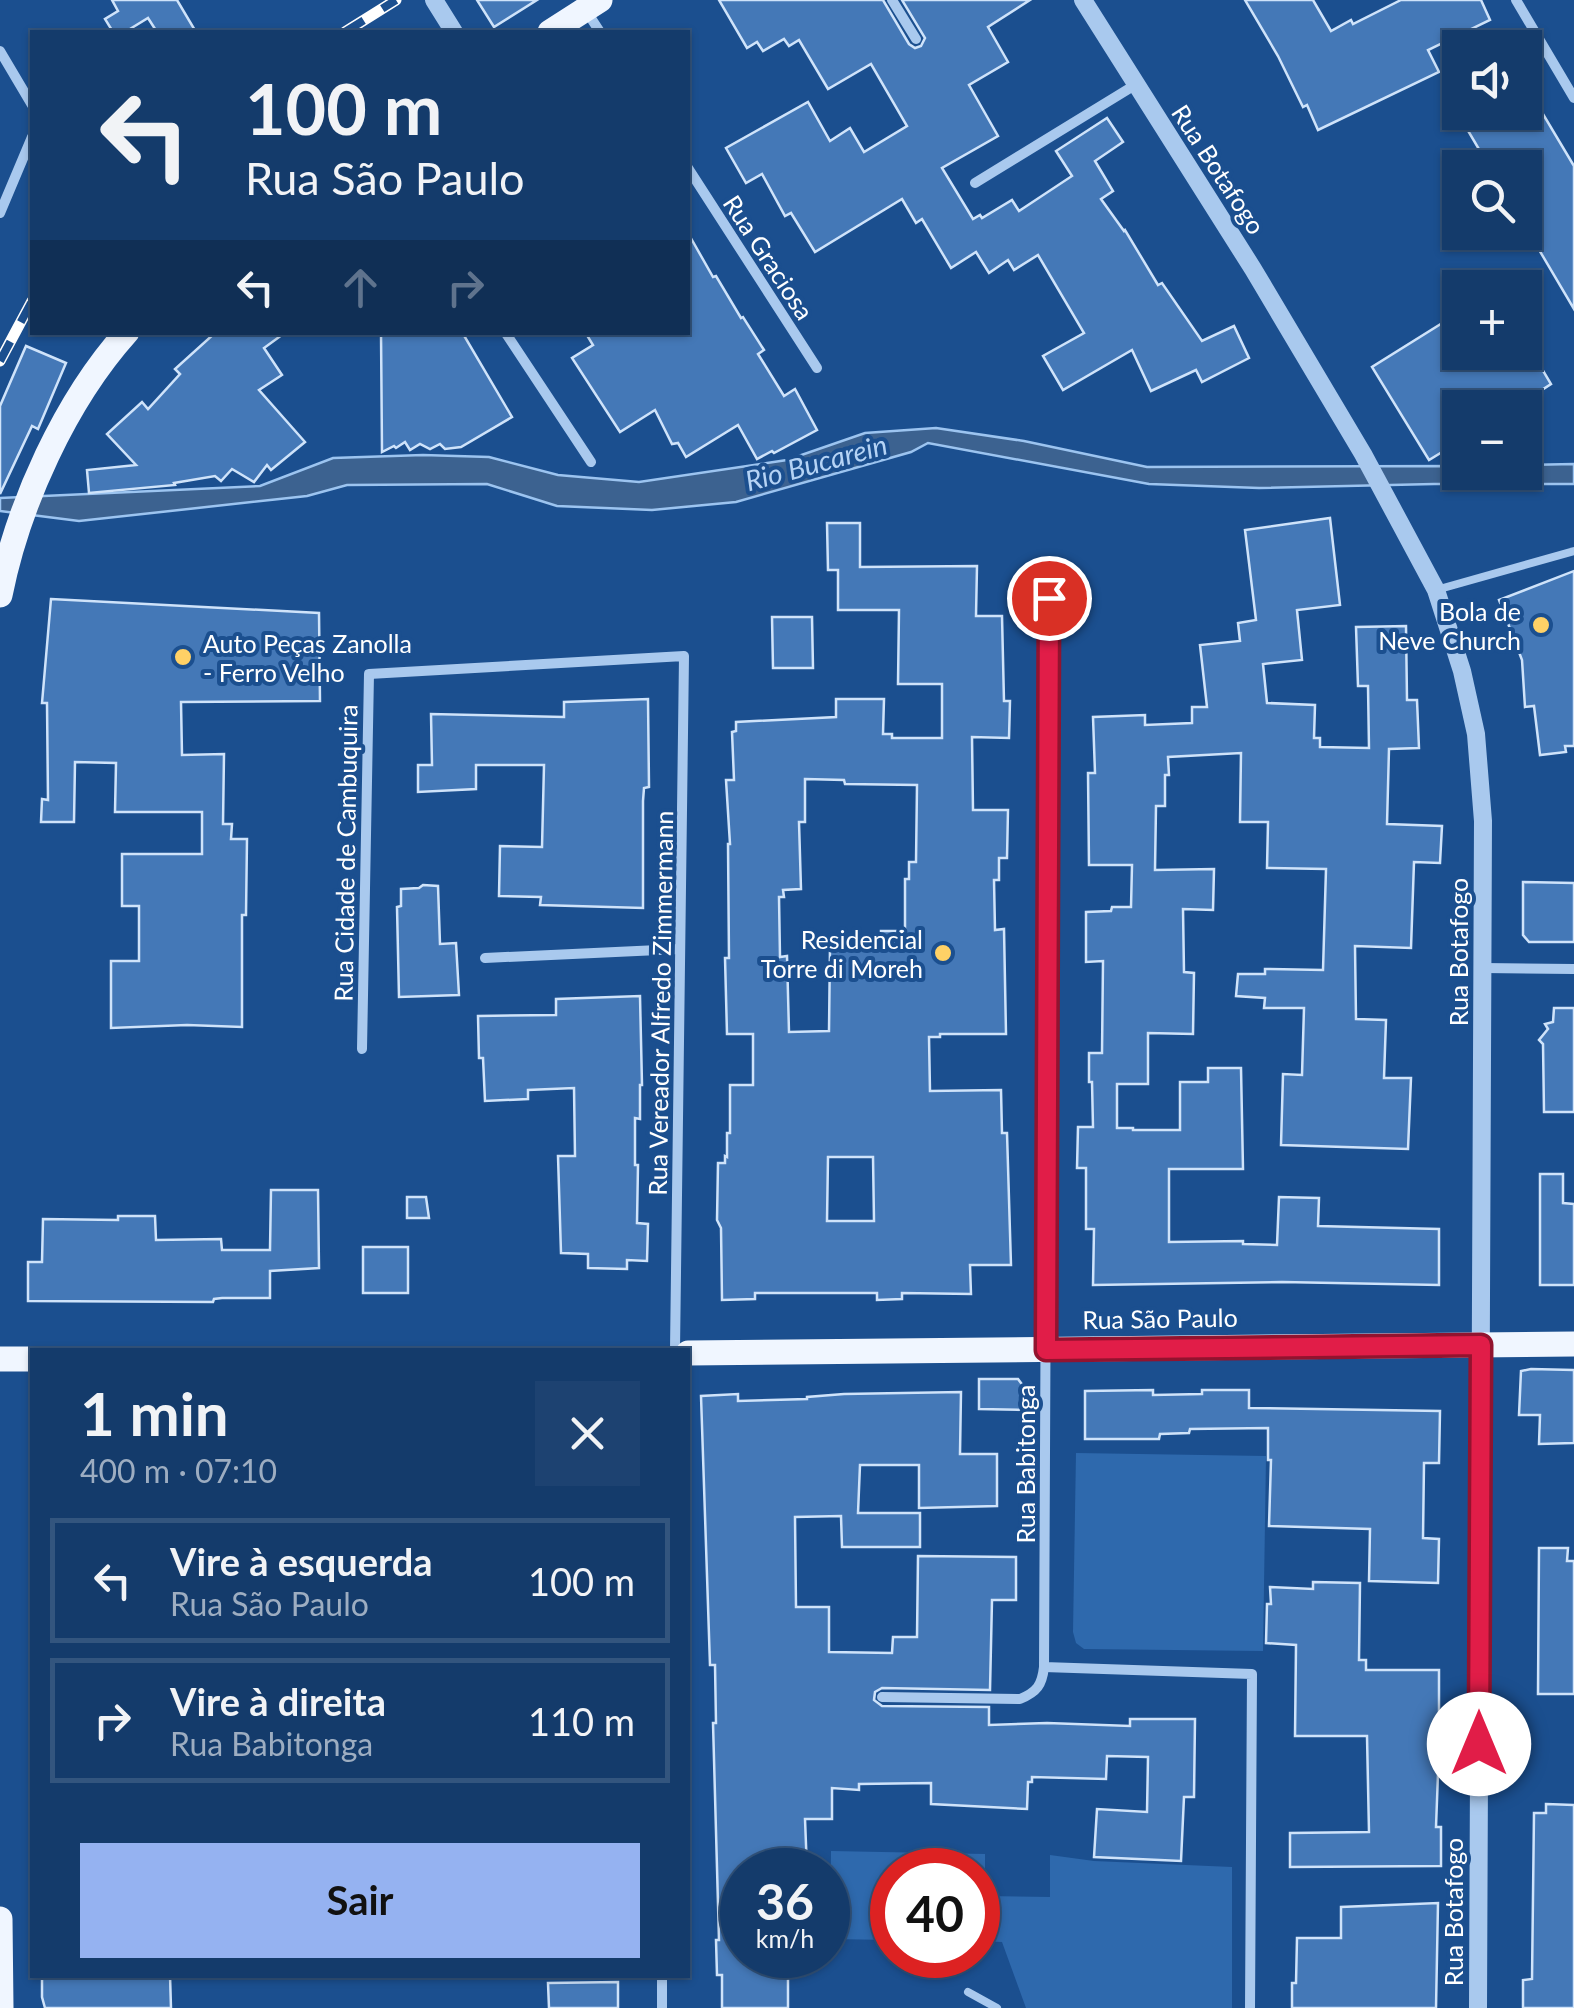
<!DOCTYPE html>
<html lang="pt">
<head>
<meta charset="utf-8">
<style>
  body { margin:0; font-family:Lato,sans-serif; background:#1d4271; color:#f1f3f6; height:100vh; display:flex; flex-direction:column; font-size:38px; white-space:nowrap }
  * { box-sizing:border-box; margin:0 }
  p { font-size:32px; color:#9dadc1 }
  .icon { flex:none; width:55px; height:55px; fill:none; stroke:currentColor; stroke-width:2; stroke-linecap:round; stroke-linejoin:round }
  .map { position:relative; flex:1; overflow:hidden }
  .panel { position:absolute; left:30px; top:1348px; width:660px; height:630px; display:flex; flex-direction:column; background:#143b6b; border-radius:0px; box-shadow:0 2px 8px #0004,0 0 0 2px #33557e }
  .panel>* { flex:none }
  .guide { position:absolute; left:30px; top:30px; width:660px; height:305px; border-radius:0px; box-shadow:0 2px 8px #0004,0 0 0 2px #33557e; background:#143b6b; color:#f1f3f6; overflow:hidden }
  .fabs { position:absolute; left:1442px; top:30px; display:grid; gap:20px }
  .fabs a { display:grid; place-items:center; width:100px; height:100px; border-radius:0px; background:#143b6b; box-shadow:0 2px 8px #0004,0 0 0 2px #33557e; font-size:50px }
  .speed { position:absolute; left:720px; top:1848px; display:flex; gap:20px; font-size:50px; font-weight:700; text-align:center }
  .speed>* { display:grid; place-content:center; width:130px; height:130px; border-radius:50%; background:#143b6b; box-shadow:0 2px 8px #0004,0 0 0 2px #33557e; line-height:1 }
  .speed small { font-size:25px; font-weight:400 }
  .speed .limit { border:15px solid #d22; background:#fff; color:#111 }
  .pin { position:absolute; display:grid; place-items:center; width:85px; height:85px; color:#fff; margin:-42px; border:5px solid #fff; border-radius:50%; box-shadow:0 2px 10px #0007 }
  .me { position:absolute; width:110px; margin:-55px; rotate:0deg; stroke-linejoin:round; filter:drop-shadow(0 0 8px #0008) }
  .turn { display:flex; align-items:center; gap:35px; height:210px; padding:0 50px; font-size:45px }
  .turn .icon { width:130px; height:130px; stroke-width:2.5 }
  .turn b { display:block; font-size:70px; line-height:85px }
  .lanes { display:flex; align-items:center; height:95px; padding:0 50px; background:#0003; justify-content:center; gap:50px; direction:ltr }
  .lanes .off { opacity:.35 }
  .round { display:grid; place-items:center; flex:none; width:105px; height:105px; border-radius:0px; background:#1d4271 }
  .summary { display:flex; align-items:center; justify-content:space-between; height:170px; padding:0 50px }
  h1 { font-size:60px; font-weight:700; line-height:75px }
  .primary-button { display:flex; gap:20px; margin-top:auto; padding:20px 50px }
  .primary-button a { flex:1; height:115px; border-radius:0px; background:#95b2f1; color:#111; font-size:40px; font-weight:700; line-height:115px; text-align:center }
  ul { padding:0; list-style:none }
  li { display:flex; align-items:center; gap:30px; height:125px; margin:0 20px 15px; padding:0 30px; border:5px solid #33557e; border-radius:0px }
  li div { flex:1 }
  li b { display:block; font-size:38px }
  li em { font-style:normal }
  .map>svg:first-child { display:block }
  .green { fill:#2e69ad }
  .water { fill:#3c6290; stroke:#9cc4f0; stroke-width:2.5 }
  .building { fill:#4478b7; stroke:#cfe3fa; stroke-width:2.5; fill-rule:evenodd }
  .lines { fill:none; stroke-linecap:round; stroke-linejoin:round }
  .service { stroke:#a9c9ee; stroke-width:8 }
  .minor { stroke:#a9c9ee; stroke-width:10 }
  .tertiary { stroke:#a9c9ee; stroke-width:18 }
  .primary { stroke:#f0f6ff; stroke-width:25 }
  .rail-casing { stroke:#fff; stroke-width:11 }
  .rail { stroke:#1b4f8f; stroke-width:8; stroke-dasharray:22; stroke-linecap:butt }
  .route-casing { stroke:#92132f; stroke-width:25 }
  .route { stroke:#e11d48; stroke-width:18 }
  .poi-dot { fill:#ffd166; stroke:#1b4f8f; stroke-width:4 }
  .labels { text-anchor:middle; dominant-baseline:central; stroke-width:8; stroke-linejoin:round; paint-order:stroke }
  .street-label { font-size:25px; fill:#fff; stroke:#1b4f8f }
  .poi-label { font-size:25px; fill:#fff; stroke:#1b4f8f; text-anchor:end }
  .water-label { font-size:28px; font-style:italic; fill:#b5d3f5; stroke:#1b4f8f }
</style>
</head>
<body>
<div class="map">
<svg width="1574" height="2008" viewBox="0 0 1574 2008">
  <rect width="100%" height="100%" fill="#1b4f8f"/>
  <g class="green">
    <path d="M 1076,1453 L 1266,1456 L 1263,1651 L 1084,1649 L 1076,1643 L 1073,1632 Z"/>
    <path d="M 831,1851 L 985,1854 L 985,1896 L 1050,1897 L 1050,1855 L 1094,1861 L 1232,1867 L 1232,2008 L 1026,2008 L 1002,1942 L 978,1941 L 978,1870 L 892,1870 L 892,1940 L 830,1939 Z"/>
  </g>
  <path class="water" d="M 936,428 L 1024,441 L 1147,467 L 1460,466 L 1460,472 L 1525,472 L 1525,465 L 1574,464 L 1574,484 L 1434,484 L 1259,488 L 1149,484 L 928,443 L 911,452 L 736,502 L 652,510 L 557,506 L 487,484 L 347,485 L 307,496 L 79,521 L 0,511 L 0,498 L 260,486 L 333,458 L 423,455 L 489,457 L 558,475 L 639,482 L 787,460 L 865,433 Z"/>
  <g class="building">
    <path d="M 112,0 L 177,0 L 196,32 L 157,32 L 148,18 L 125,32 L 113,32 L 105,19 L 118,11 Z"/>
    <path d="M 477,0 L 537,0 L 494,27 Z"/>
    <path d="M 719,0 L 883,0 L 909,44 L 915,48 L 921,46 L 925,38 L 902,0 L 1030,0 L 988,27 L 1008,62 L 969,85 L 998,136 L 942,168 L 973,219 L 980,215 L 982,218 L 1012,200 L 1019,211 L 1072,176 L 1056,151 L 1107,118 L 1123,142 L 1095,161 L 1113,191 L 1101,199 L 1124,231 L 1125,230 L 1158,285 L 1162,283 L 1202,341 L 1234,326 L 1249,358 L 1202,382 L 1196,370 L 1151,391 L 1132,350 L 1063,390 L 1043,356 L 1084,333 L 1038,255 L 1014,270 L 1008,260 L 989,273 L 976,252 L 951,268 L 922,219 L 916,223 L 902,199 L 815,252 L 791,213 L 785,216 L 762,174 L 746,183 L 726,148 L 808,102 L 830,141 L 850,128 L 864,152 L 907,126 L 871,64 L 828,89 L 799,40 L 789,46 L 784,39 L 763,51 L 757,42 L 747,48 Z"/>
    <path d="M 1245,0 L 1313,0 L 1331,31 L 1351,20 L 1353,24 L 1401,0 L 1481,0 L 1490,20 L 1428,50 L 1439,72 L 1318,130 L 1307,105 L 1303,107 L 1278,56 Z"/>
    <path d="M 1525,84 L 1574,166 L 1574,309 L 1525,226 L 1525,168 L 1490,168 L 1457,112 L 1525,112 Z"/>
    <path d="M 688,233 L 713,277 L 716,276 L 741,318 L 743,317 L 764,350 L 758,354 L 784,396 L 795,389 L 817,430 L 774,453 L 772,451 L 757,459 L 738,425 L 686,457 L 678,443 L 672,444 L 655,410 L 620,432 L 572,358 L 593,345 L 585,332 L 688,332 Z"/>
    <path d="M 1460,312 L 1460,352 L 1532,352 L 1551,384 L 1514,408 L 1460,408 L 1460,441 L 1429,460 L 1372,367 Z"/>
    <path d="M 216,332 L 286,332 L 264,348 L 282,375 L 259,390 L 305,442 L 271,470 L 267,465 L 254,482 L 232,469 L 221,481 L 215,476 L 174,483 L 175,485 L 89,493 L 87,470 L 136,465 L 107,434 L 142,402 L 148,409 L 180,374 L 175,369 Z"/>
    <path d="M 381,332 L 462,332 L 512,417 L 461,447 L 445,449 L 440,444 L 430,449 L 420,444 L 410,450 L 405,442 L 396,448 L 394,446 L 382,452 Z"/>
    <path d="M 26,346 L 66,363 L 38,429 L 32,426 L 0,494 L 0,406 Z"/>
    <path d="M 1330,518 L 1340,605 L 1297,610 L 1302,660 L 1263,664 L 1267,703 L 1315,705 L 1314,738 L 1320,738 L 1320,747 L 1369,748 L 1368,686 L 1358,686 L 1356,627 L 1406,626 L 1407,700 L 1417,700 L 1419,748 L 1389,749 L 1387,824 L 1442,826 L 1440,863 L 1414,862 L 1411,948 L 1355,946 L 1356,1019 L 1386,1020 L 1384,1078 L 1411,1078 L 1408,1149 L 1281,1145 L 1283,1074 L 1302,1075 L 1304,1008 L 1264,1008 L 1265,998 L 1236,996 L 1238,974 L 1265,974 L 1265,969 L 1323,970 L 1326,869 L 1267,868 L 1268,822 L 1240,822 L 1241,753 L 1168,757 L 1169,775 L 1165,775 L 1165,806 L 1156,806 L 1155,870 L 1214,869 L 1213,910 L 1183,909 L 1184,972 L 1194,973 L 1193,1034 L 1148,1033 L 1148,1084 L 1117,1084 L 1117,1128 L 1133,1128 L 1133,1130 L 1180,1130 L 1180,1082 L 1208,1082 L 1208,1068 L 1241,1068 L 1243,1169 L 1169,1169 L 1169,1242 L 1243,1241 L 1243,1244 L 1277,1245 L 1279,1197 L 1319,1198 L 1318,1226 L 1439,1229 L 1439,1285 L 1282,1282 L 1093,1285 L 1094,1229 L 1086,1229 L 1086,1168 L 1077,1168 L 1078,1127 L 1093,1127 L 1092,1082 L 1089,1082 L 1089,1053 L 1102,1053 L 1103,961 L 1086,962 L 1086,912 L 1111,911 L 1112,907 L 1131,907 L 1132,865 L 1089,865 L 1088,773 L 1095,773 L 1093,717 L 1145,715 L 1145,725 L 1192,723 L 1192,707 L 1207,707 L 1200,645 L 1240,641 L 1238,623 L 1256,620 L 1245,530 Z"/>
    <path d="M 827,523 L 860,523 L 860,567 L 977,566 L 976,616 L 1002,616 L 1004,701 L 1010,701 L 1009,738 L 972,737 L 973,810 L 1008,810 L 1007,858 L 999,858 L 999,880 L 994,880 L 995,930 L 1004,929 L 1006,1034 L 940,1034 L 940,1037 L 929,1037 L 930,1091 L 1001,1090 L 1002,1133 L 1007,1133 L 1011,1265 L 970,1265 L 971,1294 L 902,1293 L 902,1299 L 877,1300 L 877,1293 L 755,1293 L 755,1299 L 722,1300 L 721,1228 L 717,1220 L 718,1163 L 725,1163 L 725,1156 L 727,1157 L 727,1133 L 730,1133 L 730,1085 L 753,1085 L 753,1034 L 727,1034 L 725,958 L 729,958 L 728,844 L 730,844 L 726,780 L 734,780 L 732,732 L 736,731 L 736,722 L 836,717 L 836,699 L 884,699 L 883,734 L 892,734 L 892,738 L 942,738 L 942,684 L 898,684 L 899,610 L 838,610 L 838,570 L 828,570 ZM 805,779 L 844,780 L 845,784 L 917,785 L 916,862 L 909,862 L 909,879 L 905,879 L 905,931 L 881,931 L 881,947 L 830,947 L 829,1031 L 789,1032 L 787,956 L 780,957 L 779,897 L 784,897 L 783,890 L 801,889 L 799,822 L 805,822 ZM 828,1157 L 873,1157 L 874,1221 L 827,1221 Z"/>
    <path d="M 1574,571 L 1574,746 L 1565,746 L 1566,752 L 1540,755 L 1534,706 L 1525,707 L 1522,660 L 1499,600 Z"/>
    <path d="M 51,599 L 319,613 L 320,701 L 181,702 L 182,755 L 224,754 L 223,824 L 232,824 L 231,839 L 247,839 L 246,915 L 242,915 L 242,1027 L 187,1025 L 111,1028 L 111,961 L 139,961 L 139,906 L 122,906 L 122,854 L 202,854 L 202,812 L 115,812 L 116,763 L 75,762 L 74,822 L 41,822 L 42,799 L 48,800 L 47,703 L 42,703 Z"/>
    <path d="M 772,617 L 812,617 L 813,668 L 773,668 Z"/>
    <path d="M 648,699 L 649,787 L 644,788 L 643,801 L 643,908 L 540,905 L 541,897 L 499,896 L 500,846 L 542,847 L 544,765 L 476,765 L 476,789 L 418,792 L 418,765 L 432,765 L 431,714 L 564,717 L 564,702 Z"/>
    <path d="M 1523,882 L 1574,883 L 1574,942 L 1529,942 L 1523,935 Z"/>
    <path d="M 423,885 L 438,886 L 440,944 L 456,943 L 459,995 L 399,997 L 397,907 L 401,906 L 401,889 L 419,888 Z"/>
    <path d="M 640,996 L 642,1085 L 640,1085 L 640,1119 L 635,1118 L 635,1165 L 638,1165 L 637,1223 L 648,1224 L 647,1261 L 627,1260 L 627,1269 L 588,1268 L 588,1254 L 561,1253 L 558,1156 L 575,1156 L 574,1088 L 528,1090 L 528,1099 L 485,1101 L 483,1058 L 479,1058 L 478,1016 L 556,1015 L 556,999 Z"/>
    <path d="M 1554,1008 L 1574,1008 L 1574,1112 L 1544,1112 L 1543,1044 L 1539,1040 L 1548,1029 L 1545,1024 L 1553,1022 Z"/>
    <path d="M 1540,1174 L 1563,1174 L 1563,1203 L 1574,1204 L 1574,1285 L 1540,1285 Z"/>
    <path d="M 271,1190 L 318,1190 L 319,1268 L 270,1271 L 270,1298 L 222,1298 L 214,1299 L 213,1302 L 28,1301 L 28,1262 L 42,1262 L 43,1219 L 118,1220 L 118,1216 L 155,1216 L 156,1240 L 221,1239 L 222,1250 L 270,1250 Z"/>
    <path d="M 407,1197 L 426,1197 L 429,1218 L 407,1218 Z"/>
    <rect x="363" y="1247" width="45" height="46"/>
    <path d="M 1531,1369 L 1574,1370 L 1574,1443 L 1539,1444 L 1540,1415 L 1519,1415 L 1521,1371 Z"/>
    <path d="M 979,1379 L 1018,1379 L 1027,1391 L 1027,1410 L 979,1409 Z"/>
    <path d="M 1153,1390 L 1153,1395 L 1202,1394 L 1202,1390 L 1249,1390 L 1249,1408 L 1440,1411 L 1439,1463 L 1424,1463 L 1423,1538 L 1439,1539 L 1438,1583 L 1369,1581 L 1370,1529 L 1269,1526 L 1271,1460 L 1268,1460 L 1268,1428 L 1190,1429 L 1189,1433 L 1160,1434 L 1159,1439 L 1085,1439 L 1085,1391 Z"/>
    <path d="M 961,1392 L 960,1454 L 997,1454 L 997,1506 L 919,1508 L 919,1465 L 860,1465 L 858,1513 L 920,1513 L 920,1547 L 842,1547 L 841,1516 L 795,1517 L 796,1607 L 829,1607 L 829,1652 L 892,1653 L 893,1637 L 917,1637 L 918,1556 L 1016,1557 L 1016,1600 L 992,1600 L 990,1690 L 882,1688 L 875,1692 L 874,1700 L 882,1706 L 989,1707 L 989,1725 L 1047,1723 L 1130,1726 L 1130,1719 L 1195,1719 L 1194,1797 L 1184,1797 L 1181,1861 L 1094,1857 L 1097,1809 L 1147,1812 L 1148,1757 L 1107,1756 L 1106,1779 L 1032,1777 L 1032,1782 L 1028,1782 L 1027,1809 L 931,1804 L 931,1783 L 859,1784 L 859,1790 L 832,1788 L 832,1819 L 805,1819 L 807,1870 L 742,1870 L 742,1955 L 788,1955 L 788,2008 L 722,2008 L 722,1975 L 717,1975 L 716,1940 L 719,1940 L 713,1723 L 716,1723 L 715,1665 L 710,1665 L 701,1396 L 738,1394 L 738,1401 L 807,1399 L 807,1397 L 844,1394 Z"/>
    <path d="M 1539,1548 L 1568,1548 L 1567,1561 L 1574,1561 L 1574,1694 L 1538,1694 Z"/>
    <path d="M 1313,1582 L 1360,1583 L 1359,1660 L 1366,1660 L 1366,1670 L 1439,1670 L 1439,1718 L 1453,1718 L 1453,1747 L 1439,1747 L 1436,1827 L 1441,1827 L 1441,1866 L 1290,1867 L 1290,1833 L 1369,1832 L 1367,1736 L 1295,1736 L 1296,1645 L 1266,1643 L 1267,1604 L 1271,1604 L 1270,1587 L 1313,1589 Z"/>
    <path d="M 1546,1804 L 1574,1805 L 1574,2008 L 1523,2008 L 1523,1980 L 1532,1979 L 1534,1813 L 1546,1813 Z"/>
    <path d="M 1438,1903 L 1436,2008 L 1292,2008 L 1292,1983 L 1296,1983 L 1297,1938 L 1341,1938 L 1341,1907 Z"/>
    <path d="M 42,1975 L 170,1975 L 171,2008 L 45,2008 L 42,1997 Z"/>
    <path d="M 618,1982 L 618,2008 L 549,2008 L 548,1983 Z"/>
  </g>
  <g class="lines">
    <g class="service">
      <path d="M 1436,590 L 1574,551"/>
      <path d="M 968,1992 L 997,2008"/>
    </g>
    <g class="minor">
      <path d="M 892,0 L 916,39"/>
      <path d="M 1516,0 L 1574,98"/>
      <path d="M 587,12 L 600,32"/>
      <path d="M 0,51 L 32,105"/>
      <path d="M 688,168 L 817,368"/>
      <path d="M 975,183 L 1135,85"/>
      <path d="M 0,213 L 32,137"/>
      <path d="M 505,332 L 591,462"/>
      <path d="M 1049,599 L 1044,1667 L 1252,1674 L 1250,2008"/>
      <path d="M 485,958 L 680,949"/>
      <path d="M 1483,968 L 1574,969"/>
      <path d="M 362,1049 L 369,674 L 684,656 L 675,1350"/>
      <path d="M 882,1697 L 1020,1699 C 1037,1692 1042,1685 1044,1667"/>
      <path d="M 662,1975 L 662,2008"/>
    </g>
    <g class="tertiary">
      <path d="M 434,0 L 454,32"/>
      <path d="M 1083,0 L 1253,269 L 1363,454 L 1436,590 L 1462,671 L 1476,734 L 1483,821 L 1478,2008"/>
    </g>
    <g class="primary">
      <path d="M 550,32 L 600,0"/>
      <path d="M 0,595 C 18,505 65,401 127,332"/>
      <path d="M 688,1353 L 1574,1344"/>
      <path d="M 0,1359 L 32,1359"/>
      <path d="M 0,1919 L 1,2008"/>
    </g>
    <defs>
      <g id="rail">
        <path d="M 345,32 L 396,0"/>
        <path d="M 0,361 L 32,301"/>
      </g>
    </defs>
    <use href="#rail" class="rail-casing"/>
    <use href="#rail" class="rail"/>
  </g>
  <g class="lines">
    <defs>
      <path id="route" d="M 1049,598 L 1046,1350 L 1481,1345 L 1479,1744"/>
    </defs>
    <use href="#route" class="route-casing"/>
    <use href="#route" class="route"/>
  </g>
  <g class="poi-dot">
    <circle cx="1541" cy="625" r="10"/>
    <circle cx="183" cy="657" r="10"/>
    <circle cx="943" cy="953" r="10"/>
  </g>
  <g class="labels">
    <g class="street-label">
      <text transform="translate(1219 169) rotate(57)">Rua Botafogo</text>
      <text transform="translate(769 257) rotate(57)">Rua Graciosa</text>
      <text transform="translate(345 853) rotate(-89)">Rua Cidade de Cambuquira</text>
      <text transform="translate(1458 952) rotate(-90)">Rua Botafogo</text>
      <text transform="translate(660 1003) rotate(-89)">Rua Vereador Alfredo Zimmermann</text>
      <text transform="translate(1160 1318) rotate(-1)">Rua São Paulo</text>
      <text transform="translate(1025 1464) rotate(-90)">Rua Babitonga</text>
      <text transform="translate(1453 1912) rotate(-90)">Rua Botafogo</text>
    </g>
    <g class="poi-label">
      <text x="1521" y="611">Bola de<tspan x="1521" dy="29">Neve Church</tspan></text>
      <text x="203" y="643" text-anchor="start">Auto Peças Zanolla<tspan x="203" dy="29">- Ferro Velho</tspan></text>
      <text x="923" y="939">Residencial<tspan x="923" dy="29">Torre di Moreh</tspan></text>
    </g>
    <g class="water-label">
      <text transform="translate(816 462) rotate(-15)">Rio Bucarein</text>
    </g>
  </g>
</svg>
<div class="fabs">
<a><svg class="icon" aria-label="sound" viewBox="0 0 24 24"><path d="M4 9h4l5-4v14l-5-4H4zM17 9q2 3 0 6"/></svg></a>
<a><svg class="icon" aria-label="search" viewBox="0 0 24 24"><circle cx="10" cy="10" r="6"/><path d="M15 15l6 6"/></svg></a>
<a>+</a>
<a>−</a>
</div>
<div class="speed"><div>36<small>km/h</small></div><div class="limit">40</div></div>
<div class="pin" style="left:1049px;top:598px;background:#d93025"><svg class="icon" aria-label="arrive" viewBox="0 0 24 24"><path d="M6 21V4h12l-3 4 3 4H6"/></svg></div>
<svg class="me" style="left:1479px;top:1744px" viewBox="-20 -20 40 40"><circle r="19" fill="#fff"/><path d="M0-13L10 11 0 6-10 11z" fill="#e11d48"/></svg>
<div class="guide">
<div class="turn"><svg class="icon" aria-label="left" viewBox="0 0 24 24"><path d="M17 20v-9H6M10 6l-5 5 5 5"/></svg><div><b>100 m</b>Rua São Paulo</div></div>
<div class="lanes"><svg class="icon" aria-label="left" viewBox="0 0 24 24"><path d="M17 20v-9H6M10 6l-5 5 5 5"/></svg><svg class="icon off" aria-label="ahead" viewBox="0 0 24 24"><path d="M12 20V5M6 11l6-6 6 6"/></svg><svg class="icon off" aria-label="right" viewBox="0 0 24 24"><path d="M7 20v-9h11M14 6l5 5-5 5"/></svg></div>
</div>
<section class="panel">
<div class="summary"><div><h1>1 min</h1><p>400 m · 07:10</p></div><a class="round"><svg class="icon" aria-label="close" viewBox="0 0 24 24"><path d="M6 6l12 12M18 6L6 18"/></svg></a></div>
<ul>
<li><svg class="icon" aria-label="left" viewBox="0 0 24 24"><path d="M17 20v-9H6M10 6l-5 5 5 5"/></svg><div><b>Vire à esquerda</b><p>Rua São Paulo</p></div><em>100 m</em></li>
<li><svg class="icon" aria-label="right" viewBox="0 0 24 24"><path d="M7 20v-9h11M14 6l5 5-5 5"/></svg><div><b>Vire à direita</b><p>Rua Babitonga</p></div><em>110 m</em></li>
</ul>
<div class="primary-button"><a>Sair</a></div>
</section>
</div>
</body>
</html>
